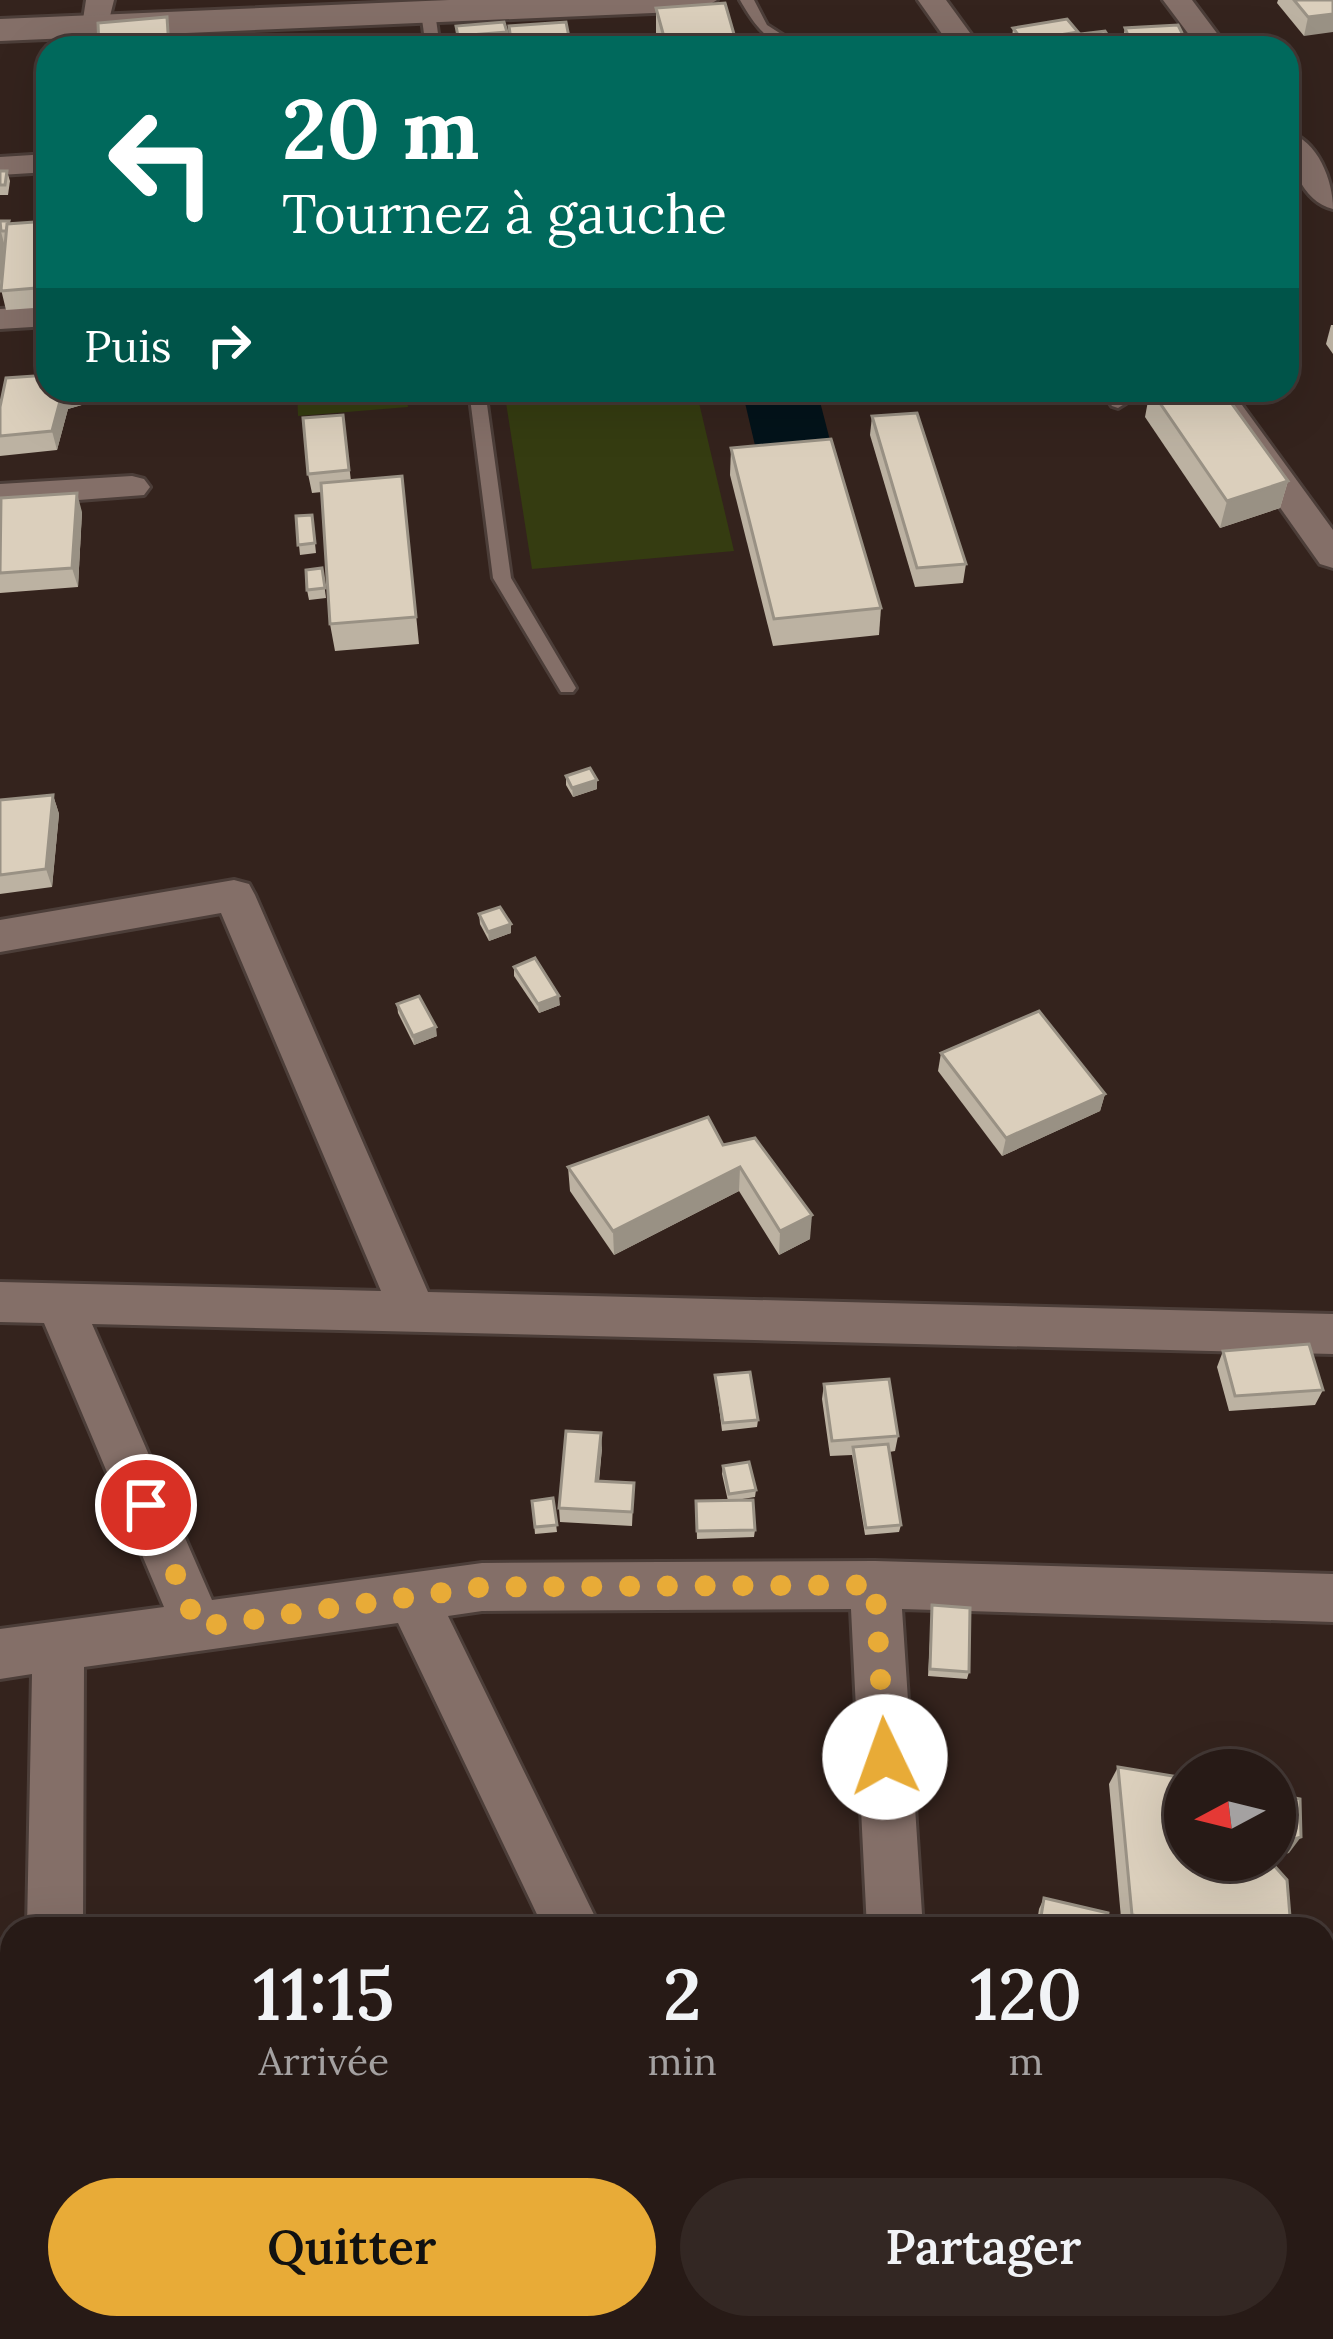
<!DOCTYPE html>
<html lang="fr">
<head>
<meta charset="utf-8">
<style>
  body { margin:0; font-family:Lora,serif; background:#332723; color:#f1f3f6; height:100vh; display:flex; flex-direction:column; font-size:45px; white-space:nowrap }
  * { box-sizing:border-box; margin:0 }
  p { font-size:39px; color:#a4a1a1 }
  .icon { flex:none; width:66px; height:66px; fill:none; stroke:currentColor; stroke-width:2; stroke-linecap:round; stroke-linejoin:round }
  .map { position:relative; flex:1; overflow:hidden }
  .panel { position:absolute; left:0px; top:1917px; width:1335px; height:423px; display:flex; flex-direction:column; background:#271a16; border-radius:36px 36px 0 0; box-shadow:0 12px 48px #0002,0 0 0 3px #433835 }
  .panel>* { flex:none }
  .guide { position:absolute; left:36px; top:36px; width:1263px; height:366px; border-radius:36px; box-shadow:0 12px 48px #0002,0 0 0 3px #433835; background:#00695c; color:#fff; overflow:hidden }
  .needle { width:78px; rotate:263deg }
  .buttons { position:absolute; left:1164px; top:1749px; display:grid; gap:24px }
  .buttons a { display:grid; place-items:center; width:132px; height:132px; border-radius:50%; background:#271a16; box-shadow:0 12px 48px #0002,0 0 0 3px #433835; font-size:60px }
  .pin { position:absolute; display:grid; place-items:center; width:102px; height:102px; color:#fff; margin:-51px; border:6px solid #fff; border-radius:50%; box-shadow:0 3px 12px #0007 }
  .me { position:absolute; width:132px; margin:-66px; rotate:357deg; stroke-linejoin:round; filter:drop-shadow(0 0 9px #0008) }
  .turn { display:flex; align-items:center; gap:42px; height:252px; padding:0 48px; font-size:54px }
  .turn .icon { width:156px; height:156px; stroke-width:2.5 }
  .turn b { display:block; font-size:84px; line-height:102px }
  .then { display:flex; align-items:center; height:114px; padding:0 48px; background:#0003; gap:24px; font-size:45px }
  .eta { display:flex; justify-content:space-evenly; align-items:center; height:204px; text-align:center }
  .eta b { font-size:72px; font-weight:600; line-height:84px }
  .action { display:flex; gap:24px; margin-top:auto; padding:24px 48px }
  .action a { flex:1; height:138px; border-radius:72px; background:#e8ab37; color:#111; font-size:48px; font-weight:600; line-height:138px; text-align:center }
  .action a+a { background:#332723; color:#f1f3f6 }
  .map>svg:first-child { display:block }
  .green { fill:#353c11 }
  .water { fill:#03131a }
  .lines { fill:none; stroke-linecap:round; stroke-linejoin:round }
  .service-casing { stroke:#4c3e39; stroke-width:6 }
  .minor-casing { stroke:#4c3e39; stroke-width:6 }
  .tertiary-casing { stroke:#4c3e39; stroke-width:6 }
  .service { fill:#846f68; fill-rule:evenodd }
  .minor { fill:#846f68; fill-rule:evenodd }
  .tertiary { fill:#846f68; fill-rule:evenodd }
  .wall { fill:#bcb2a2 }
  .shaded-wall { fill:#999184 }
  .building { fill:#dbcfbc; stroke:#999184; stroke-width:3 }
  .route { stroke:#e8ab37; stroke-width:21; stroke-dasharray:0 37.8 }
</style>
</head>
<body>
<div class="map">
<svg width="1333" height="2339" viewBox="0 0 1333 2339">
  <rect width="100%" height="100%" fill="#34231d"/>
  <g class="green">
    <path d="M 297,390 L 406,390 L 408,407 L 298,416 Z"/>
    <path d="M 504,390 L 696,390 L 734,551 L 532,569 Z"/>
  </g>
  <path class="water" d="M 742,390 L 817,390 L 832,448 L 757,454 Z"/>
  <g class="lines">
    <defs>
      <g id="service">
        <path d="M 740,0 L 754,0 L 767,25 L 803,48 C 770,48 755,26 740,0 Z"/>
        <path d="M 428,8 L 435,12 L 440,48 L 426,48 L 421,12 Z"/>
        <path d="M 469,390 L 485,390 L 511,578 L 576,688 L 573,692 L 561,692 L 493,578 Z"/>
        <path d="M 1101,390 L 1117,390 L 1126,403 L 1118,408 L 1112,406 Z"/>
      </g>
      <g id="minor">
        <path d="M 86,0 L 114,0 L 106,32 L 86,32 L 82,26 Z"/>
        <path d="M 918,0 L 946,0 L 981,48 L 952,48 Z"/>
        <path d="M 1163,0 L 1192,0 L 1228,48 L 1199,48 Z"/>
        <path d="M 1287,132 C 1318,140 1333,181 1333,209 C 1302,202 1287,160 1287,132 Z"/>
        <path d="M 48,154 L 48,172 L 0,175 L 0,157 Z"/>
        <path d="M 48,306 L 48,326 L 0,329 L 0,309 Z"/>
        <path d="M 1197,390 L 1231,390 L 1333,530 L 1333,568 L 1320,564 Z"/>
        <path d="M 132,476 L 144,479 L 150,487 L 144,495 L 0,506 L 0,484 Z"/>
        <path d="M 234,880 L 249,884 L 255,895 L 428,1292 L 1333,1314 L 1333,1354 L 92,1324 L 212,1600 L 482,1563 L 875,1561 L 1333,1574 L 1333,1622 L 902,1609 L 923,1929 L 867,1929 L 851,1609 L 482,1611 L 448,1616 L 601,1929 L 544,1929 L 398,1623 L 84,1667 L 83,1929 L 27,1929 L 32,1674 L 0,1679 L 0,1629 L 164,1607 L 44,1323 L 0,1322 L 0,1282 L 381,1291 L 221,913 L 0,952 L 0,920 Z"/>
        <path d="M 12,2015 L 12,2073 L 0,2074 L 0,2016 Z"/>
        <path d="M 12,2099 L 12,2179 L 0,2184 L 0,2104 Z"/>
        <path d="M 1323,2205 L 1333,2209 L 1333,2269 L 1323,2265 Z"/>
        <path d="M 0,2272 L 12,2272 L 12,2328 L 26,2328 L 0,2334 Z"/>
        <rect x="888" y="2328" width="62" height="11"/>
      </g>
      <path id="tertiary" d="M 449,0 L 717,0 L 699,11 L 0,41 L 0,19 Z"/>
    </defs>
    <use href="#service" class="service-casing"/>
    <use href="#minor" class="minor-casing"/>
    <use href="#tertiary" class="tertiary-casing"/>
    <use href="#service" class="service"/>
    <use href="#minor" class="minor"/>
    <use href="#tertiary" class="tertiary"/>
  </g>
  <g class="wall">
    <path d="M 1278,0 L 1333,0 L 1304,36 L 1277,3 Z"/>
    <path d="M 656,8 L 738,48 L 659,48 L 656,35 Z"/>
    <path d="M 456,26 L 507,32 L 507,42 L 459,46 Z"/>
    <path d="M 509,26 L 569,37 L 569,47 L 511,48 Z"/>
    <path d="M 1013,28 L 1076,41 L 1038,48 L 1020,48 L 1012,38 Z"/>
    <path d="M 1125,28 L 1184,37 L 1182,47 L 1128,48 L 1123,38 Z"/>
    <path d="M 1081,34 L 1112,42 L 1111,48 L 1083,48 L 1080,43 Z"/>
    <path d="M 0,171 L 7,171 L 10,181 L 8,195 L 0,195 Z"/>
    <path d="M 0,221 L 10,224 L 48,221 L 48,307 L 6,310 L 0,285 Z"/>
    <path d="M 1331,325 L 1333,325 L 1333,354 L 1326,344 Z"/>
    <path d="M 48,390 L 82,390 L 85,404 L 68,409 L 57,450 L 0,456 L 0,407 Z"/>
    <path d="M 1150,390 L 1288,481 L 1280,508 L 1220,528 L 1145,417 Z"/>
    <path d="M 343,415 L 351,481 L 402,476 L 419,644 L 335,651 L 330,624 L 322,492 L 312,493 L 308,474 Z"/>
    <path d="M 872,416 L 966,564 L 963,583 L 915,587 L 870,435 Z"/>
    <path d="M 731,448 L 881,608 L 879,635 L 773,646 L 730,475 Z"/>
    <path d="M 0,507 L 82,512 L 78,587 L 0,593 Z"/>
    <path d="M 312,515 L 316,553 L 300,555 L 296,516 Z"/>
    <path d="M 322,568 L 326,598 L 309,600 L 307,590 Z"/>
    <path d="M 566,776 L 597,789 L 573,797 L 566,785 Z"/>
    <path d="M 53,795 L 59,814 L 52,887 L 0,894 L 0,800 Z"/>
    <path d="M 479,914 L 511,924 L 511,933 L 489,941 L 480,924 Z"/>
    <path d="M 514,967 L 560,1005 L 539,1013 L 514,976 Z"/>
    <path d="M 397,1004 L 437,1036 L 414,1045 L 398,1013 Z"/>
    <path d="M 941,1053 L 1105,1094 L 1100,1111 L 1002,1156 L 938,1071 Z"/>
    <path d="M 723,1145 L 810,1239 L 779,1255 L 739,1191 L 614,1255 L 570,1191 L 568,1167 Z"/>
    <path d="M 1223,1351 L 1323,1390 L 1315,1405 L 1229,1411 L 1217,1367 Z"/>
    <path d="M 715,1375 L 758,1420 L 757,1427 L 722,1431 Z"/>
    <path d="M 824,1384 L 898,1436 L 895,1451 L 889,1452 L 901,1525 L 899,1532 L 865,1535 L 852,1455 L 830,1456 L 822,1399 Z"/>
    <path d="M 602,1448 L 599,1482 L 634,1483 L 632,1526 L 560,1522 L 559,1508 Z"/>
    <path d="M 723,1466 L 756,1490 L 755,1497 L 736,1500 L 755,1530 L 754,1537 L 697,1539 L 696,1501 L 728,1501 L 722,1474 Z"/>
    <path d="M 553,1498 L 557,1532 L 535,1534 L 532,1501 Z"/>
    <path d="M 932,1605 L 969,1672 L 967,1679 L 928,1676 Z"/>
    <path d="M 1118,1767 L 1291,1929 L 1122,1929 L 1109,1784 Z"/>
    <path d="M 1044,1898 L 1106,1929 L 1036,1929 L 1039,1909 Z"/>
  </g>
  <g class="shaded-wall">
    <path d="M 1333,14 L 1333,32 L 1304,36 L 1308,17 Z"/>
    <path d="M 1078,32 L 1076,41 L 1038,48 L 1022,48 L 1023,41 Z"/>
    <path d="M 0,228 L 4,243 L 2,285 L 0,279 Z"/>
    <path d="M 63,390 L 82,390 L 85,404 L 68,409 L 57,450 L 52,431 Z"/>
    <path d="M 1288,481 L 1280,508 L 1220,528 L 1227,501 Z"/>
    <path d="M 77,493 L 82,512 L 78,587 L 72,568 Z"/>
    <path d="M 597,780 L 597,789 L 573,797 L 572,788 Z"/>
    <path d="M 53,795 L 59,814 L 52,887 L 46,869 Z"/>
    <path d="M 511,924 L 511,933 L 489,941 L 488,932 Z"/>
    <path d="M 559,996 L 560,1005 L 539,1013 L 538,1004 Z"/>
    <path d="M 436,1027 L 437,1036 L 414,1045 L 413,1036 Z"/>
    <path d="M 1105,1094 L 1100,1111 L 1002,1156 L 1006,1138 Z"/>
    <path d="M 740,1167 L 739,1191 L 614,1255 L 613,1231 Z"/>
    <path d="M 812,1215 L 810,1239 L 779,1255 L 780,1231 Z"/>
    <path d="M 601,1433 L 602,1448 L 597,1496 L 596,1481 Z"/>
    <path d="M 1301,1837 L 1289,1853 L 1275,1857 L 1275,1845 Z"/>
  </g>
  <g class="building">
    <path d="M 1294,0 L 1333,0 L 1333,14 L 1308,17 Z"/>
    <path d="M 725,3 L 738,48 L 667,48 L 656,8 Z"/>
    <path d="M 167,17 L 169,48 L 99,48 L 98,23 Z"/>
    <path d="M 1067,19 L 1078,32 L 1023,41 L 1013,28 Z"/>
    <path d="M 504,22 L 507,32 L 458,36 L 456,26 Z"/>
    <path d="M 566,22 L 569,37 L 511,41 L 509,26 Z"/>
    <path d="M 1178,25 L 1184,37 L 1130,40 L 1125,28 Z"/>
    <path d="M 1105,31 L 1112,42 L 1088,45 L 1081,34 Z"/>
    <path d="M 0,171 L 7,171 L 5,185 L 0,185 Z"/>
    <path d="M 0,221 L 9,221 L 6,231 L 1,231 Z"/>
    <path d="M 48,221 L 48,287 L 1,291 L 7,224 Z"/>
    <path d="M 48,375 L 48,390 L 63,390 L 52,431 L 0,436 L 0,407 L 6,378 Z"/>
    <path d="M 1151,390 L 1222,390 L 1288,481 L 1227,501 Z"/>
    <path d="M 917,413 L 966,564 L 917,568 L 872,416 Z"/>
    <path d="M 343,415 L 349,470 L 308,474 L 303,418 Z"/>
    <path d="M 831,439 L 881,608 L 774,619 L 731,448 Z"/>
    <path d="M 402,476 L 416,617 L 330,624 L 321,483 Z"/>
    <path d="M 77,493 L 72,568 L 0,573 L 1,498 Z"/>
    <path d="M 312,515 L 315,543 L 298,545 L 296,516 Z"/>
    <path d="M 322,568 L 325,588 L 307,590 L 306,570 Z"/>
    <path d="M 590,768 L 597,780 L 572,788 L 566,776 Z"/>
    <path d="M 53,795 L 46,869 L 0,875 L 0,800 Z"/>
    <path d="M 500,907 L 511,924 L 488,932 L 479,914 Z"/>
    <path d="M 535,958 L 559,996 L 538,1004 L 514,967 Z"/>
    <path d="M 419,996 L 436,1027 L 413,1036 L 397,1004 Z"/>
    <path d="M 1039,1011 L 1105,1094 L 1006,1138 L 941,1053 Z"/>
    <path d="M 708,1117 L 723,1145 L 755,1138 L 812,1215 L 780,1231 L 740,1167 L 613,1231 L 568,1167 Z"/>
    <path d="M 1309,1344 L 1323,1390 L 1235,1396 L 1223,1351 Z"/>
    <path d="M 750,1372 L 758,1420 L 723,1423 L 715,1375 Z"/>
    <path d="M 889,1379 L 898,1436 L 832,1441 L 824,1384 Z"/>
    <path d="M 566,1431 L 601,1433 L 596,1481 L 634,1483 L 632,1512 L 559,1508 Z"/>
    <path d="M 888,1444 L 901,1525 L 866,1528 L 853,1447 Z"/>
    <path d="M 749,1462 L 756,1490 L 729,1494 L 723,1466 Z"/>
    <path d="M 553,1498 L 557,1525 L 535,1527 L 532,1501 Z"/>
    <path d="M 753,1500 L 755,1530 L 697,1531 L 696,1501 Z"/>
    <path d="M 932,1605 L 970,1608 L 969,1672 L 930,1669 Z"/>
    <path d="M 1118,1767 L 1185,1778 L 1185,1860 L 1269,1860 L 1287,1880 L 1291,1929 L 1229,1929 L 1132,1915 Z"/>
    <path d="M 1275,1794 L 1300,1799 L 1301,1837 L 1275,1845 Z"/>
    <path d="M 1044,1898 L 1108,1913 L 1106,1929 L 1039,1929 Z"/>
    <path d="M 1134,1922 L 1167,1929 L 1134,1929 Z"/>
  </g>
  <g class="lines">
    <path class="route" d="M 146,1505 L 198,1627 L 482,1587 L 875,1585 L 885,1757"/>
  </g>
</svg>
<div class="buttons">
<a><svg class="needle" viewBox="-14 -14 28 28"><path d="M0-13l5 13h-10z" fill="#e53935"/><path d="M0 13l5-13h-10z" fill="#a4a1a1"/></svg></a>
</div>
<div class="pin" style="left:146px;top:1505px;background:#d93025"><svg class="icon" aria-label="arrive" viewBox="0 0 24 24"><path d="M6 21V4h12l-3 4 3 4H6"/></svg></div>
<svg class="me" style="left:885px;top:1757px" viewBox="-20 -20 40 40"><circle r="19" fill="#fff"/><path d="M0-13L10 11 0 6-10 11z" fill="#e8ab37"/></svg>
<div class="guide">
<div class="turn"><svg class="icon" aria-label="left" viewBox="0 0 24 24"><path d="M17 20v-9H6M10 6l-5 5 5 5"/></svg><div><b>20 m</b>Tournez à gauche</div></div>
<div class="then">Puis<svg class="icon" aria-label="right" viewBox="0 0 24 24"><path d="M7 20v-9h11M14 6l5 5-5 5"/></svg></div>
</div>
<section class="panel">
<div class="eta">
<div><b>11:15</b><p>Arrivée</p></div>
<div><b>2</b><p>min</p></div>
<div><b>120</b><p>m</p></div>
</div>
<div class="action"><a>Quitter</a><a>Partager</a></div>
</section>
</div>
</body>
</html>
